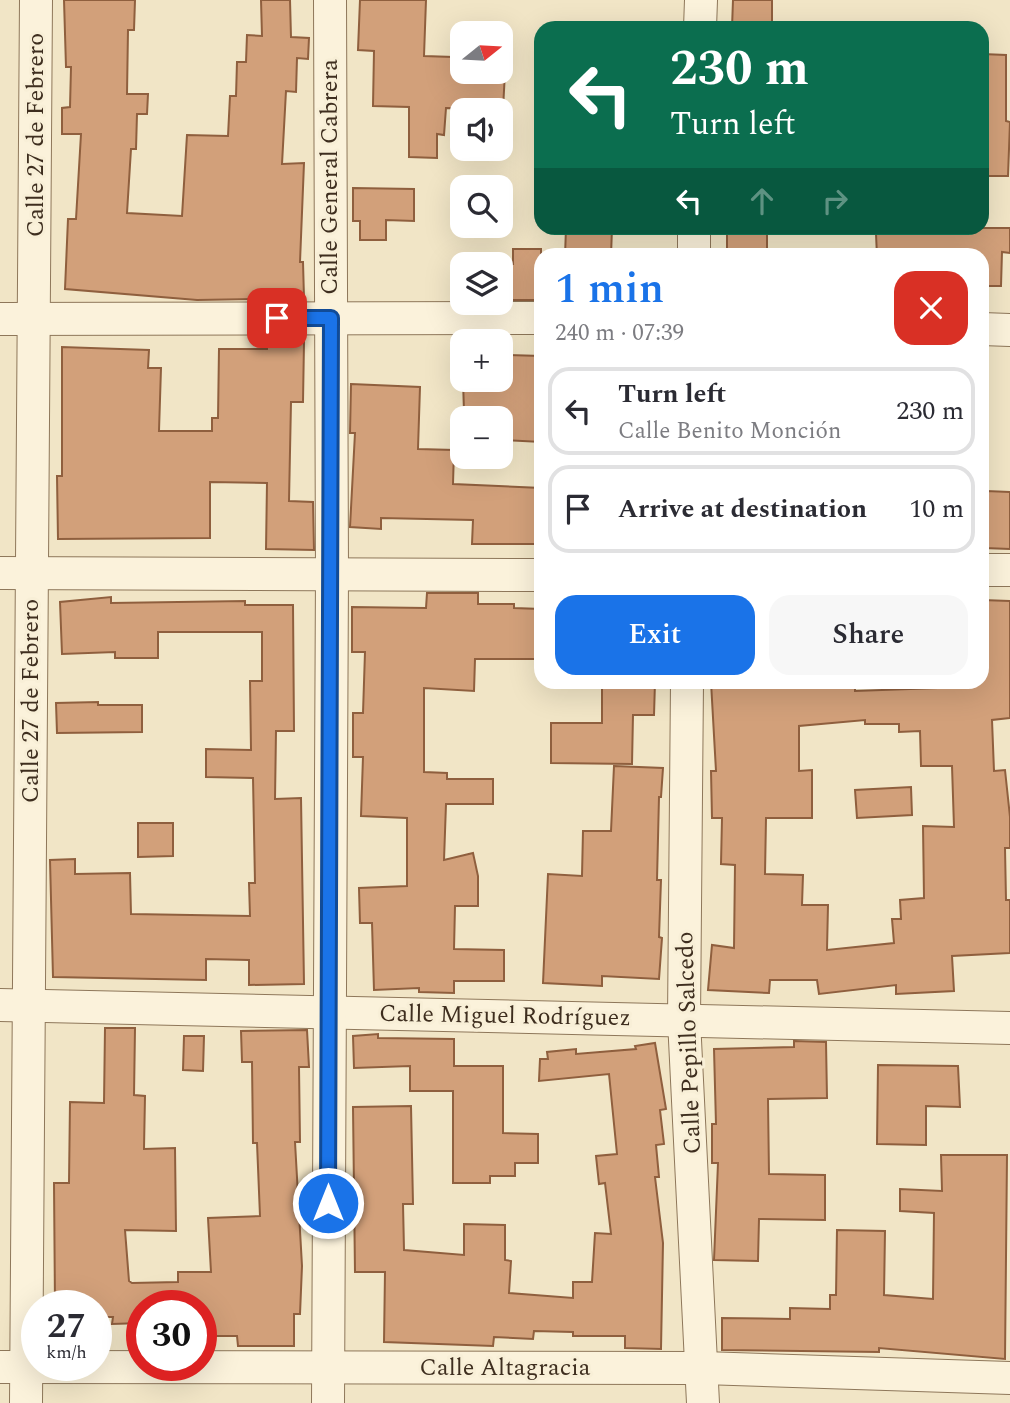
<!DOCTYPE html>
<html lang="en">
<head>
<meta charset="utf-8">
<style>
  body { margin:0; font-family:Spectral,serif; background:#f7f7f7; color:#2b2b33; height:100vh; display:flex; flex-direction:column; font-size:26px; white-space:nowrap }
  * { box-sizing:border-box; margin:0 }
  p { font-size:23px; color:#7c7c81 }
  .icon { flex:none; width:38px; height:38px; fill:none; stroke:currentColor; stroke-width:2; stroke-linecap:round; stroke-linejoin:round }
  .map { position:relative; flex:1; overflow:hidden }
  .details { position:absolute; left:534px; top:248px; width:455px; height:441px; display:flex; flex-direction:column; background:#fff; border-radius:21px; box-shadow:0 7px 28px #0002 }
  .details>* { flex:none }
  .banner { position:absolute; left:534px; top:21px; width:455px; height:214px; border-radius:21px; box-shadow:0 7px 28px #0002; background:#0b6e4f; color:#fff; overflow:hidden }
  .needle { width:46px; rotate:72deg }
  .tools { position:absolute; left:450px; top:21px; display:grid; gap:14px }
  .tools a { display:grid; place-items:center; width:63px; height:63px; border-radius:14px; background:#fff; box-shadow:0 7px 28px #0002; font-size:35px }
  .speed { position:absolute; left:21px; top:1290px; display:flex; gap:14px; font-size:35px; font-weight:700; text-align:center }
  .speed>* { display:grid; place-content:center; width:91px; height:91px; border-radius:50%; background:#fff; box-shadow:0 7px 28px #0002; line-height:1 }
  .speed small { font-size:18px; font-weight:400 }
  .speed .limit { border:10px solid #d22; background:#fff; color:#111 }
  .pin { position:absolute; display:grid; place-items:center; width:60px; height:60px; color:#fff; margin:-30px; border-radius:14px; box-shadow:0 4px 10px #0006 }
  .me { position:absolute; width:77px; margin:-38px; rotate:0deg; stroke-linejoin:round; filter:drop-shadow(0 0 5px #0008) }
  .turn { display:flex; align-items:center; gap:24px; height:147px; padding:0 21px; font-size:32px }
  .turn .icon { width:91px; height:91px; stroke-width:2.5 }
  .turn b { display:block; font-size:49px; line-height:60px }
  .lanes { display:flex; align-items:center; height:66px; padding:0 21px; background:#0003; justify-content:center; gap:35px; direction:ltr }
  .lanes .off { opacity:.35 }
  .round { display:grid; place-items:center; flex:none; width:74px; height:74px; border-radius:21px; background:#f7f7f7 }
  .overview { display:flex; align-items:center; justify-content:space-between; height:119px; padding:0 21px }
  h1 { font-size:42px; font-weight:600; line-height:52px; color:#1a73e8 }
  .button { display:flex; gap:14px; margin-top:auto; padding:14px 21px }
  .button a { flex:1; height:80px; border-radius:21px; background:#1a73e8; color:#fff; font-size:28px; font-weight:600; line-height:80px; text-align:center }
  .button a+a { background:#f7f7f7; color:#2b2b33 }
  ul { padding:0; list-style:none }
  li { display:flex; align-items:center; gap:21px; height:88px; margin:0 14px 10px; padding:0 7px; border:4px solid #e1e1e2; border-radius:21px }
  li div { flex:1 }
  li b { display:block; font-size:26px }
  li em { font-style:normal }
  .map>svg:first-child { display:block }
  .building { fill:#d2a07a; stroke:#8f5f3e; stroke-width:2; fill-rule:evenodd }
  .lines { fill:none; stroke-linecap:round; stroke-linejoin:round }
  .street-casing { stroke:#8e775a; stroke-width:34 }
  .street { stroke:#fbf2db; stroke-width:32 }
  .route-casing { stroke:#114b97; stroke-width:18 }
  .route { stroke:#1a73e8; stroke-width:12 }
  .labels { text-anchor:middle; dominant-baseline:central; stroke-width:6; stroke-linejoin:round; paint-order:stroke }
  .street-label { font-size:24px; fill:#3e2e1f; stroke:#f8efd7 }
</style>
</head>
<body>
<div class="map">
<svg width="1010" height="1403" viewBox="0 0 1010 1403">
  <rect width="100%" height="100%" fill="#f1e5c6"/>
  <g class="building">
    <path d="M 64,0 L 135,0 L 134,30 L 128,30 L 127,94 L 148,94 L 147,114 L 137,114 L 136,149 L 131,149 L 127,213 L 182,216 L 187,135 L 228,136 L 230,96 L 236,96 L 237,62 L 246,62 L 247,35 L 262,36 L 261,0 L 290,0 L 291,37 L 309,38 L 308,59 L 297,58 L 296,92 L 286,91 L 282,164 L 304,163 L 300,262 L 303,262 L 304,298 L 197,300 L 65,289 L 68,219 L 76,219 L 81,134 L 62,134 L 62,108 L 70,107 L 71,67 L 66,67 Z"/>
    <path d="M 360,0 L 426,0 L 424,56 L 453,57 L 453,72 L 505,72 L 503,109 L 446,108 L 444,135 L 437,134 L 437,158 L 409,157 L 409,107 L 373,106 L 374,51 L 358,50 Z"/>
    <path d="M 733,0 L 772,0 L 772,28 L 732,28 Z"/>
    <path d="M 982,54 L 1006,55 L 1006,121 L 1010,122 L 1008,176 L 982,176 Z"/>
    <path d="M 353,188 L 414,189 L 414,221 L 386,220 L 386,240 L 360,240 L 360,221 L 353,221 Z"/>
    <path d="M 566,228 L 612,228 L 611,256 L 565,256 Z"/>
    <rect x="727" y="228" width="40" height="28"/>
    <path d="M 946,228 L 1010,228 L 1010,253 L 1002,252 L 1001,286 L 982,286 L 982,256 L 877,256 L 876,234 L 946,233 Z"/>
    <path d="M 513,249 L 541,249 L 541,300 L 500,300 L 500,264 L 462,264 L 462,300 L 457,300 L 458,263 L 513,264 Z"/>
    <path d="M 267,342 L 304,342 L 303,402 L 291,402 L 289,501 L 313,502 L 314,550 L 266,549 L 267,483 L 210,482 L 210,538 L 58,539 L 57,476 L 62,476 L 62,347 L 149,350 L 148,368 L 161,368 L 159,431 L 212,431 L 212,418 L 218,418 L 219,349 L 267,349 Z"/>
    <path d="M 507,355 L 541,356 L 541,442 L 504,440 L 505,411 L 464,412 L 463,380 L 506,380 Z"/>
    <path d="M 351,384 L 420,387 L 418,449 L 454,450 L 453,484 L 541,488 L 541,544 L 472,544 L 473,520 L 381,518 L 381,529 L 350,527 L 355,433 L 350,433 Z"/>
    <path d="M 986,491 L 1010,492 L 1010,549 L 984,548 Z"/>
    <path d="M 427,593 L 478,593 L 478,604 L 514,604 L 514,608 L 541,609 L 541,659 L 475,659 L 474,691 L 424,688 L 424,772 L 447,773 L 447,779 L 493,779 L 493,804 L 446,804 L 444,860 L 473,853 L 478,876 L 478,906 L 455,906 L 454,949 L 504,950 L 504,981 L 454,981 L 454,993 L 419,992 L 419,988 L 374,990 L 372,923 L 360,923 L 359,888 L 407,886 L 407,818 L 361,816 L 363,757 L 353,757 L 353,713 L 363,713 L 365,652 L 352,652 L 352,607 L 426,608 Z"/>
    <path d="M 111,597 L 111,603 L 245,601 L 245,605 L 293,605 L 294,731 L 276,731 L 275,799 L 301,798 L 304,984 L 249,985 L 249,960 L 206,959 L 206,980 L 53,977 L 50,860 L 75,859 L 75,874 L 130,873 L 131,914 L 250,916 L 249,883 L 255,883 L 253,778 L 206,777 L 206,749 L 251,750 L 250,681 L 262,681 L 262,632 L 158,632 L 158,658 L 115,658 L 115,652 L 62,654 L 60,602 Z"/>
    <path d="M 982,600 L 1010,601 L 1010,718 L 992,720 L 994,771 L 1005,770 L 1010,817 L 1010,848 L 1005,848 L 1006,900 L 1010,900 L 1010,953 L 952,956 L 954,991 L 896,994 L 896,985 L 819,994 L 817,980 L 770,980 L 769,993 L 708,990 L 712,945 L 734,948 L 735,865 L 721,864 L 722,818 L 712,818 L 711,771 L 716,771 L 711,682 L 855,682 L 855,691 L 937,688 L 936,682 L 982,682 ZM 865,720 L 865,724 L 899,724 L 899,732 L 920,731 L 921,766 L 952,766 L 954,827 L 923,826 L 924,898 L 900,900 L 901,919 L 892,919 L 894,943 L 827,950 L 828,905 L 802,905 L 803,875 L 765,874 L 766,818 L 812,818 L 812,770 L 799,771 L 799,726 Z"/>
    <path d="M 602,682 L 655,682 L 654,715 L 633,715 L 632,764 L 551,763 L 551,723 L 602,723 Z"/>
    <path d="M 98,702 L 98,705 L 142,705 L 142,732 L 57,733 L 56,703 Z"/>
    <path d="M 614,766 L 663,768 L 661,797 L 659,797 L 657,880 L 661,880 L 659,937 L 662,938 L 659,979 L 602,976 L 602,986 L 543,983 L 548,874 L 582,876 L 583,831 L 611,831 Z"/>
    <path d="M 911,787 L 912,815 L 857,818 L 855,790 Z"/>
    <path d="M 138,823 L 173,823 L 173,856 L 138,857 Z"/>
    <path d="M 105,1028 L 135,1028 L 134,1095 L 145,1096 L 144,1149 L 175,1148 L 176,1231 L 125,1230 L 129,1281 L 132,1283 L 178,1282 L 178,1272 L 211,1272 L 208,1218 L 260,1216 L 257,1143 L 253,1143 L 252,1062 L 242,1062 L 241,1031 L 307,1030 L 309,1067 L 299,1067 L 300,1142 L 295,1142 L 302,1266 L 300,1314 L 294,1314 L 294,1346 L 238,1346 L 237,1336 L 201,1336 L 201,1306 L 142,1306 L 142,1323 L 112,1324 L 113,1317 L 96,1317 L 96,1306 L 55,1306 L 54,1183 L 69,1183 L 70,1102 L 104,1103 Z"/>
    <path d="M 378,1034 L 378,1038 L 454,1039 L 454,1066 L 503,1066 L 503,1133 L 538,1134 L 538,1163 L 515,1163 L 515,1176 L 490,1176 L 490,1183 L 453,1183 L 453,1091 L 410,1091 L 410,1066 L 354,1068 L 353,1036 Z"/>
    <path d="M 184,1036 L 204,1036 L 203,1071 L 183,1070 Z"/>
    <path d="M 794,1041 L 826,1042 L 827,1098 L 768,1099 L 769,1174 L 825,1175 L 825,1220 L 759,1219 L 758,1261 L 714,1260 L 718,1163 L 712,1163 L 712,1124 L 716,1124 L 714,1049 L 794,1047 Z"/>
    <path d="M 655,1043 L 666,1109 L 660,1110 L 664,1144 L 656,1145 L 659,1177 L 655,1177 L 663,1243 L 661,1349 L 625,1348 L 625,1336 L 573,1336 L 573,1332 L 534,1331 L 533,1339 L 494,1337 L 493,1346 L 384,1342 L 385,1272 L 355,1272 L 353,1107 L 411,1106 L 413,1204 L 403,1204 L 404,1250 L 464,1255 L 464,1224 L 505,1225 L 505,1260 L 511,1261 L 509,1293 L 573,1298 L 573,1282 L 592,1282 L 595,1233 L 611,1234 L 605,1183 L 599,1184 L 596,1156 L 617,1154 L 609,1074 L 539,1081 L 540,1059 L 548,1059 L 547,1052 L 576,1049 L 576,1054 L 636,1049 L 635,1046 Z"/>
    <path d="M 878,1065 L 958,1066 L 960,1107 L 926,1106 L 926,1145 L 877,1144 Z"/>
    <path d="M 941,1155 L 1007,1155 L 1005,1359 L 879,1348 L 879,1352 L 722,1350 L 722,1318 L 790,1319 L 790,1308 L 830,1309 L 830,1295 L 836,1295 L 837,1230 L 885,1231 L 884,1295 L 933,1299 L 934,1213 L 900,1211 L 900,1189 L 942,1191 Z"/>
  </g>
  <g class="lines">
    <defs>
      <g id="street">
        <path d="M 700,28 L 701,0"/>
        <path d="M 694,256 L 694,228"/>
        <path d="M 0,319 L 541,318"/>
        <path d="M 982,329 L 1010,330"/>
        <path d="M 982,570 L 1010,570"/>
        <path d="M 0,573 L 541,575"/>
        <path d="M 687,682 L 684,1020 L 703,1403"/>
        <path d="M 0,1005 L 1010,1028"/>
        <path d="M 0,1367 L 703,1368 L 1010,1378"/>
        <path d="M 26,1403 L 36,0"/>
        <path d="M 328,1403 L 332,573 L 330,0"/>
      </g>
    </defs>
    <use href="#street" class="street-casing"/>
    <use href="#street" class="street"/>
  </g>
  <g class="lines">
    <defs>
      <path id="route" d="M 277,318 L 331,318 L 328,1203"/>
    </defs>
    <use href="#route" class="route-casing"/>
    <use href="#route" class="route"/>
  </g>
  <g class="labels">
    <g class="street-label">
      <text transform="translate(36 135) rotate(-90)">Calle 27 de Febrero</text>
      <text transform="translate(330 177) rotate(-90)">Calle General Cabrera</text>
      <text transform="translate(31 701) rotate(-90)">Calle 27 de Febrero</text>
      <text transform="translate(505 1016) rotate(1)">Calle Miguel Rodríguez</text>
      <text transform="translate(689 1043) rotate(-92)">Calle Pepillo Salcedo</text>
      <text x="505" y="1368">Calle Altagracia</text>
    </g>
  </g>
</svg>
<div class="tools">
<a><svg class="needle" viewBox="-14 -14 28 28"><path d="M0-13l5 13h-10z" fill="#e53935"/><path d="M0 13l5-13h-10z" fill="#7c7c81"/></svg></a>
<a><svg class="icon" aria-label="sound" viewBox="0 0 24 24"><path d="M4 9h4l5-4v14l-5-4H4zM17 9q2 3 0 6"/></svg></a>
<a><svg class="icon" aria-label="search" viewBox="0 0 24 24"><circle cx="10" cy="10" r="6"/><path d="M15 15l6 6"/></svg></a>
<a><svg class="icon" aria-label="layers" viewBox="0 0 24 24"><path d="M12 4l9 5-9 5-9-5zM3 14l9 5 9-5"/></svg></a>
<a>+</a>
<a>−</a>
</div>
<div class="speed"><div>27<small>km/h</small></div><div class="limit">30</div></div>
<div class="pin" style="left:277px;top:318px;background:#d93025"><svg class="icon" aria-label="arrive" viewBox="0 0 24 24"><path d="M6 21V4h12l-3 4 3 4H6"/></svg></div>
<svg class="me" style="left:328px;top:1203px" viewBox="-20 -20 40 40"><circle r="17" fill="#1a73e8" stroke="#fff" stroke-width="3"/><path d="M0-11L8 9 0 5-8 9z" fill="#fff"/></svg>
<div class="banner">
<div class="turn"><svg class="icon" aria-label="left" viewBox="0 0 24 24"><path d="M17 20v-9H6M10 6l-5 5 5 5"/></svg><div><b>230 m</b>Turn left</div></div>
<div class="lanes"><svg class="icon" aria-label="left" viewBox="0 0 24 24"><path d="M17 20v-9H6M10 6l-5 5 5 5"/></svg><svg class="icon off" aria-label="ahead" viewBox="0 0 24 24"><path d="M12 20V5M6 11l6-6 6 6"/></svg><svg class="icon off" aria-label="right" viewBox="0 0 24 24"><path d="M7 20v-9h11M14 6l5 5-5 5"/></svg></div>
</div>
<section class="details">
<div class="overview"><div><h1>1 min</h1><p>240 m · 07:39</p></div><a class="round" style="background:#d93025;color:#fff"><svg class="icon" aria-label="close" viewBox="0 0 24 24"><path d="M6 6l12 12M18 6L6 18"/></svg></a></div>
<ul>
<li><svg class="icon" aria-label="left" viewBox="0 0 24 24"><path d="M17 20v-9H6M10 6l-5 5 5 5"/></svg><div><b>Turn left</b><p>Calle Benito Monción</p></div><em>230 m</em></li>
<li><svg class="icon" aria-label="arrive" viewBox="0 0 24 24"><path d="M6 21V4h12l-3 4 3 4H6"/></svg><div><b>Arrive at destination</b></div><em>10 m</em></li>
</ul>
<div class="button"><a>Exit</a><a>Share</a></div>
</section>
</div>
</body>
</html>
